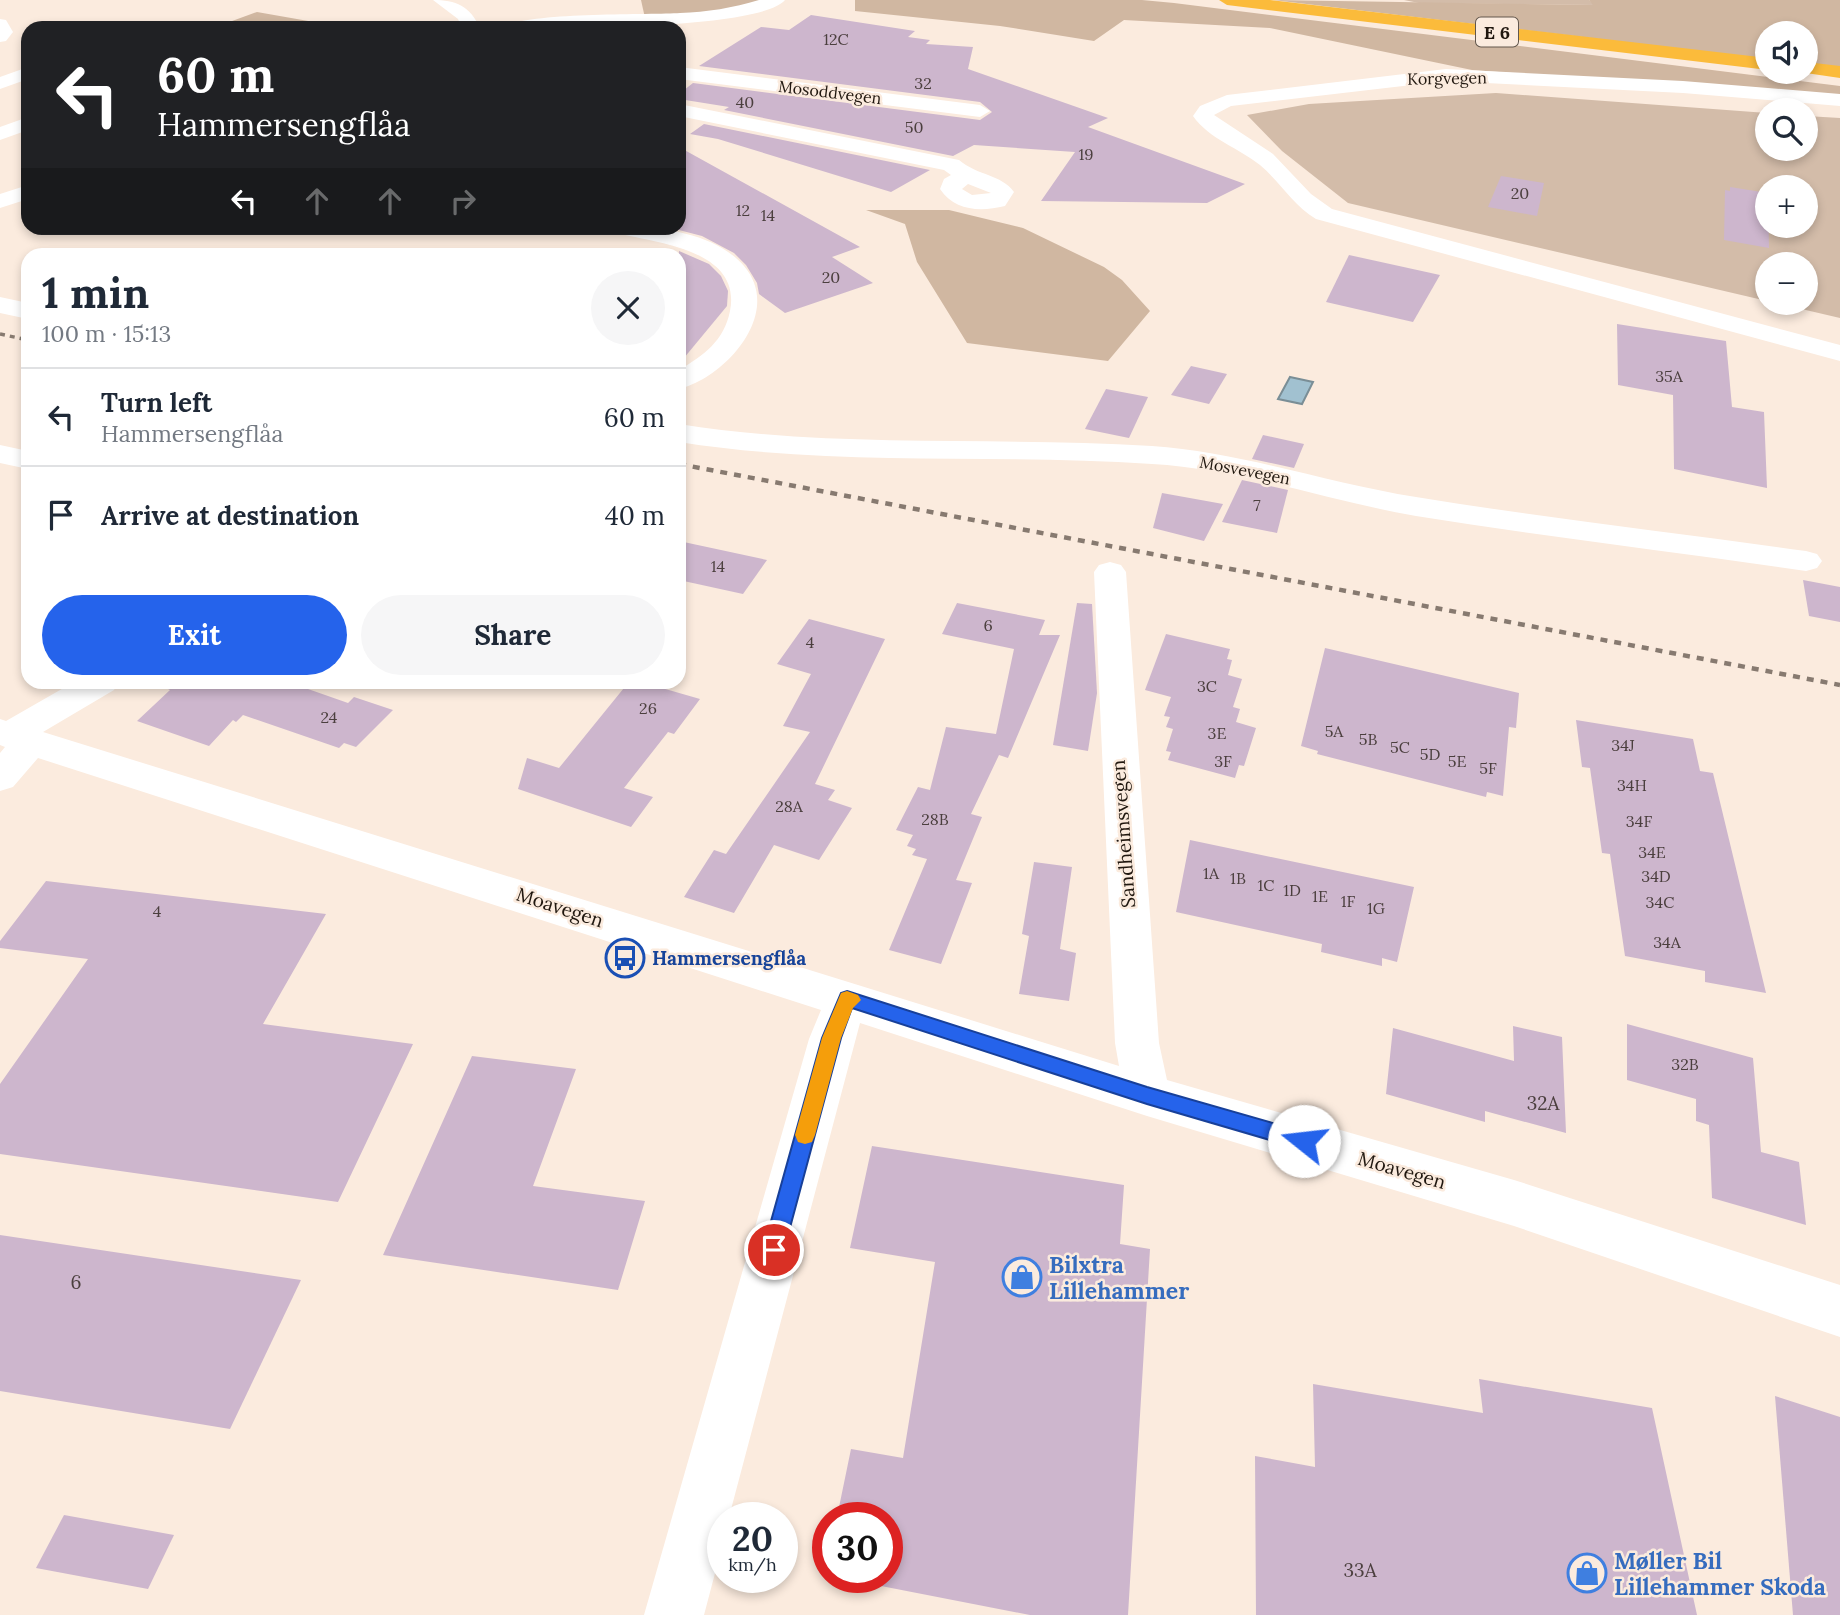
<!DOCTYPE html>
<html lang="en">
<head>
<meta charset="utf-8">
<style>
  body { margin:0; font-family:Lora,serif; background:#f6f6f7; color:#1f2937; height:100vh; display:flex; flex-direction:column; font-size:26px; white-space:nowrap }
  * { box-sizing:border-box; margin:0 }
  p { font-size:23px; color:#747a83 }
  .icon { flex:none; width:38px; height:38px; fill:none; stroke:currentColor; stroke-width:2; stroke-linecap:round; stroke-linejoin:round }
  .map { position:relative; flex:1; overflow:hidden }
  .side { position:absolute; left:21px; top:248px; width:665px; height:441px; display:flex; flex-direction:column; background:#fff; border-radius:21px; box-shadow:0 4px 10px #0003 }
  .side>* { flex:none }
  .top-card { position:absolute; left:21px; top:21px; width:665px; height:214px; border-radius:21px; box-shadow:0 4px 10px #0003; background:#202124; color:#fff; overflow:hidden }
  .tools { position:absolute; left:1755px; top:21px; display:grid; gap:14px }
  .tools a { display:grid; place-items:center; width:63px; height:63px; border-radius:50%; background:#fff; box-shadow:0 4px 10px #0003; font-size:35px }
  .speed { position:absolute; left:707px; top:1502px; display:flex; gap:14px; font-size:35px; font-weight:700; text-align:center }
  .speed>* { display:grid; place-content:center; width:91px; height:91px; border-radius:50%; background:#fff; box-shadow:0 4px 10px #0003; line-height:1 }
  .speed small { font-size:18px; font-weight:400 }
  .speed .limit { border:10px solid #d22; background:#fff; color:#111 }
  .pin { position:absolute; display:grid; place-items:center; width:60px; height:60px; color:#fff; margin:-30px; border:4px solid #fff; border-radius:50%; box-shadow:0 2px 7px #0007 }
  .me { position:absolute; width:77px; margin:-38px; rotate:286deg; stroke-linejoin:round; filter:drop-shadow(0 0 5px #0008) }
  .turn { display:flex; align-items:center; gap:24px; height:147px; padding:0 21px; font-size:32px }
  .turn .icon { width:91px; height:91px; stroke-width:2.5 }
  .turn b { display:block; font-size:49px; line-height:60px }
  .lanes { display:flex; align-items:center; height:66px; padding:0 21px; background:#0003; justify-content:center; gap:35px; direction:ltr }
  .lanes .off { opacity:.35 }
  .round { display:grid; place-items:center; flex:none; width:74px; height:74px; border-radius:37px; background:#f6f6f7 }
  .headline { display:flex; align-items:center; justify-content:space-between; height:119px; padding:0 21px }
  h1 { font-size:42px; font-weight:800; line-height:52px }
  .cta { display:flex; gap:14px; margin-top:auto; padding:14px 21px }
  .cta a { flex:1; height:80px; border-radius:42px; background:#2563eb; color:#fff; font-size:28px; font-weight:800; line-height:80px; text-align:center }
  .cta a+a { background:#f6f6f7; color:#1f2937 }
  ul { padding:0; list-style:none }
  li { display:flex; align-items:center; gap:21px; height:98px; padding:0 21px; border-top:2px solid #e0e1e3 }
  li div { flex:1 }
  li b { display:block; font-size:26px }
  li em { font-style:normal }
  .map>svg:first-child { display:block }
  .green { fill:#d3bca9; fill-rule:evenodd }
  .forest { fill:#d0b7a1 }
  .water { fill:#a1c1d0; stroke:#7a8e96; stroke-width:2 }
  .building { fill:#cdb6cd }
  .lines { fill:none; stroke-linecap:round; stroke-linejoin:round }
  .street { fill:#fff; fill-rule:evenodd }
  .highway { fill:#fbbb3b; fill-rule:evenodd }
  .rail-far1 { stroke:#877a70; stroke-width:3.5; stroke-dasharray:5 5; stroke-linecap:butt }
  .rail { stroke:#877a70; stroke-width:4.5; stroke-dasharray:7 7; stroke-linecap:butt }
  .route { fill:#2563eb; stroke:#184099; stroke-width:2 }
  .slow { fill:#f59e0b }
  .labels { text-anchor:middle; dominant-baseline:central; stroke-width:5; stroke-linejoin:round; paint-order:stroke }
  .number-label { font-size:16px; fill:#4b3f3e }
  .far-street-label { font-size:16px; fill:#20170f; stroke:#fbebde }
  .shield { fill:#fbebde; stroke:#62574d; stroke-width:2 }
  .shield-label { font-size:18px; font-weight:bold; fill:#20170f }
  .street-label { font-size:19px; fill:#20170f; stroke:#fbebde }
  .transit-label { font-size:19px; font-weight:bold; fill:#164399; stroke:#fbebde; text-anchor:start }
  .near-number-label { font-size:19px; fill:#4b3f3e }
  .near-shop-label { font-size:23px; font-weight:bold; fill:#366cbe; stroke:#fbebde; text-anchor:start }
</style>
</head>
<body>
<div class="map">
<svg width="1840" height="1615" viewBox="0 0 1840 1615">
  <rect width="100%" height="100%" fill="#fbebde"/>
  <g class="green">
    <path d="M 1404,0 L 1589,0 L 1595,5 L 1419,3 Z"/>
    <path d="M 1496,93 L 1767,113 L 1768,149 L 1806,149 L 1806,116 L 1840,118 L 1840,318 L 1776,303 L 1806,303 L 1806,264 L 1768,264 L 1767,301 L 1348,203 L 1282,151 L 1247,115 L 1309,104 ZM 1768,187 L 1806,187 L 1806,226 L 1768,226 Z"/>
  </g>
  <g class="forest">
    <path d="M 641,0 L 764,0 L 718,12 L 645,18 Z"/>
    <path d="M 855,0 L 1142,0 L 1174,3 L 1840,86 L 1840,97 L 1472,70 L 1270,28 L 1124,20 L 1094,41 L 1000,26 L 855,11 Z"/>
    <path d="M 1273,0 L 1593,5 L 1589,0 L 1840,0 L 1840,67 L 1806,63 L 1806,33 L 1768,33 L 1767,59 Z"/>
    <path d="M 257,12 L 348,28 L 213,28 Z"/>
    <path d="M 866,210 L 949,210 L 1023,228 L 1104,267 L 1122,280 L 1150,311 L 1108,361 L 967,343 L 917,262 L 905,224 Z"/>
  </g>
  <path class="water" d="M 1290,377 L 1313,382 L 1302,404 L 1278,399 Z"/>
  <g class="building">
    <path d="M 811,15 L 915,31 L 908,37 L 930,40 L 926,44 L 973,47 L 968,69 L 1108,118 L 1088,127 L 1245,184 L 1207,203 L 1041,201 L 1075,152 L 974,145 L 953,156 L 724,110 L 729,107 L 679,99 L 679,94 L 693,83 L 980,120 L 992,112 L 980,102 L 699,66 L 761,27 L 789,30 Z"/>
    <path d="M 704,124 L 930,170 L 891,192 L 718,139 L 690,134 Z"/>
    <path d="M 679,147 L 860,247 L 832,257 L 873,283 L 785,313 L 759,294 L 757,283 L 746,265 L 734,253 L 702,236 L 679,230 Z"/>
    <path d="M 1501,176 L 1544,183 L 1537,216 L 1488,207 Z"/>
    <path d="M 1730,187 L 1768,193 L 1769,248 L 1724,240 L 1725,190 L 1730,191 Z"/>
    <path d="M 679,251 L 709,264 L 721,276 L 728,291 L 727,306 L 679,364 Z"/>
    <path d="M 1349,255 L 1440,275 L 1413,322 L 1326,302 Z"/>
    <path d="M 1617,324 L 1726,341 L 1732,407 L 1764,412 L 1767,488 L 1674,469 L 1673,395 L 1618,385 Z"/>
    <path d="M 1191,366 L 1227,374 L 1209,404 L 1171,395 Z"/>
    <path d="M 1106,389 L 1148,397 L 1129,438 L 1085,429 Z"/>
    <path d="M 1263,435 L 1304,444 L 1294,468 L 1252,459 Z"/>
    <path d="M 1242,480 L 1288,490 L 1277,533 L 1222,522 Z"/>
    <path d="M 1162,493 L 1223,504 L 1204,541 L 1153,528 Z"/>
    <path d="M 679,541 L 767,560 L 743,594 L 679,580 Z"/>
    <path d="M 1803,580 L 1840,587 L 1840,622 L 1809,616 Z"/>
    <path d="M 957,603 L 1045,620 L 1039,635 L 1060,635 L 1008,758 L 999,755 L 971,814 L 982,817 L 956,880 L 972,883 L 941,964 L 889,950 L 927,859 L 912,855 L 916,849 L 907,846 L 913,835 L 896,830 L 918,787 L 930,790 L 946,727 L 996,734 L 1014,649 L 942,634 Z"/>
    <path d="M 1077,603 L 1092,604 L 1097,693 L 1088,751 L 1053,745 Z"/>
    <path d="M 809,619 L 885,639 L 815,784 L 835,790 L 828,800 L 852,808 L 819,860 L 774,845 L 734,913 L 684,897 L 714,850 L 726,854 L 810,732 L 783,726 L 811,674 L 777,664 Z"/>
    <path d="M 1166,634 L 1230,649 L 1227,659 L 1232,660 L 1228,675 L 1242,679 L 1233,707 L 1240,709 L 1236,722 L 1256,728 L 1244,766 L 1239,765 L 1235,778 L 1168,760 L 1171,752 L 1166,751 L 1173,729 L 1166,727 L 1170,717 L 1164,716 L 1171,697 L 1145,690 Z"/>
    <path d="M 1325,648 L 1519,693 L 1516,728 L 1509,727 L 1503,796 L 1487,792 L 1486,797 L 1317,754 L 1318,751 L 1301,746 Z"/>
    <path d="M 167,682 L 288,682 L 348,703 L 354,697 L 393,710 L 356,747 L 344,743 L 339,748 L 243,715 L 236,722 L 233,720 L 209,746 L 137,721 L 170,690 L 166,688 Z"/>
    <path d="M 628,683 L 646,688 L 648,684 L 700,699 L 674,734 L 668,732 L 624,788 L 653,797 L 631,827 L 518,789 L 527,758 L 559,768 Z"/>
    <path d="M 1576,720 L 1693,739 L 1700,771 L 1713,773 L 1766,993 L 1705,982 L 1705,971 L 1625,956 L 1610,854 L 1602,853 L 1590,768 L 1582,767 Z"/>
    <path d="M 1190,840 L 1414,887 L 1397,962 L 1382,958 L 1382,966 L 1321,952 L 1322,944 L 1176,912 Z"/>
    <path d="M 1034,862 L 1072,867 L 1060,949 L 1076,953 L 1069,1001 L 1019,994 L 1029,936 L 1022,934 Z"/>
    <path d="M 46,881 L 326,914 L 263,1024 L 413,1044 L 338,1202 L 0,1154 L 0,1084 L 88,959 L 0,948 L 0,941 Z"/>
    <path d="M 1627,1024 L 1753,1058 L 1761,1152 L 1799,1162 L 1806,1225 L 1712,1198 L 1709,1125 L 1696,1121 L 1696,1099 L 1627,1080 Z"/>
    <path d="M 1513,1026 L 1562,1037 L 1566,1133 L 1485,1111 L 1485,1122 L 1386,1094 L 1393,1028 L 1514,1061 Z"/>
    <path d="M 472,1056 L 576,1069 L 533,1186 L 645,1201 L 618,1290 L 383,1255 Z"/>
    <path d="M 872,1146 L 1124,1185 L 1120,1244 L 1150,1249 L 1128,1615 L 1030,1615 L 835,1577 L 887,1577 L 887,1517 L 837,1517 L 851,1449 L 903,1458 L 935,1262 L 850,1248 Z"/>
    <path d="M 0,1235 L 301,1280 L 230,1429 L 0,1391 Z"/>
    <path d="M 1479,1379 L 1652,1408 L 1697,1615 L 1256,1615 L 1255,1456 L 1315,1467 L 1313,1384 L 1483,1413 Z"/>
    <path d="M 1775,1396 L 1840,1417 L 1840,1615 L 1793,1615 Z"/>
    <path d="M 64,1515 L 174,1535 L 148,1589 L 36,1568 Z"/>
  </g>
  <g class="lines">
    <g class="street">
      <path d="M 433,0 C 456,0 470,6 480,28 L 462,28 L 458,19 Z"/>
      <path d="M 759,0 L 785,0 C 759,30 551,28 504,28 C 518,12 651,15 680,13 C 707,12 733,8 759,0 Z"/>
      <path d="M 0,19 L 6,20 L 13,32 L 6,41 L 0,42 Z"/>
      <path d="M 28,67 L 28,79 L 0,89 L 0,77 Z"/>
      <path d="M 679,67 L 980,105 L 990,111 L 980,117 L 679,79 Z"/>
      <path d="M 1446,69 L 1683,81 L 1840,94 L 1840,106 L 1683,93 L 1446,81 L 1231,106 L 1214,115 L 1273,154 L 1311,194 L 1332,209 L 1840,345 L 1840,361 L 1316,219 C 1293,205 1280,182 1260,165 C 1239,148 1209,139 1193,116 L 1200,106 L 1227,95 Z"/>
      <path d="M 679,104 L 959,160 C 978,176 1001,174 1014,192 L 1005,206 C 980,212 955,211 940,189 L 944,179 L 951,175 L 944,170 L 679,116 ZM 968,184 L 991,193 L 972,195 L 962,189 Z"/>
      <path d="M 28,117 L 28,130 L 0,140 L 0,127 Z"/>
      <path d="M 28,185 L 28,199 L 0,208 L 0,194 Z"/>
      <path d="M 613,228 C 653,224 716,233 744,266 C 784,313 725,378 679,389 L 679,370 C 704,355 724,341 730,311 C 742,250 658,243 616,233 Z"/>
      <path d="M 0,297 L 28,303 L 28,319 L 0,313 Z"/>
      <path d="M 679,424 C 836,449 994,436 1152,446 C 1241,452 1328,483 1416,497 C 1545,518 1676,533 1806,551 L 1817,554 L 1822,561 L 1817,568 L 1806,571 C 1676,552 1545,537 1416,516 C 1328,501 1242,469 1152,464 C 995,453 836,467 679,442 Z"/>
      <path d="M 0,445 L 28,451 L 28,469 L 0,463 Z"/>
      <path d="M 1110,562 L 1121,565 L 1126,572 L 1159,1043 L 1167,1080 L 1514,1180 L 1840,1285 L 1840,1337 L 1514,1226 L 1147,1116 L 860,1023 L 729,1517 L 723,1517 L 723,1543 L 704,1615 L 644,1615 L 809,1039 L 821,1010 L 38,758 L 13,787 L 0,791 L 0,753 L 5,747 L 0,745 L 0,719 L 6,721 L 74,682 L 119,682 L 114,690 L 43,732 L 1119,1066 L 1115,1043 L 1094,572 L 1099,565 Z"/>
    </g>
    <g class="highway">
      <path d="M 1219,0 L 1270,0 L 1768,58 L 1768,70 L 1227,5 Z"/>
      <path d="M 1806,62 L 1840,66 L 1840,78 L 1799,72 L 1806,72 Z"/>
    </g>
    <path class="rail-far1" d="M 0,334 L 28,340"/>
    <path class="rail" d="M 679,464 L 1840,685"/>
  </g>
  <path class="route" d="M 847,991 L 1147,1087 L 1304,1132 L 1311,1135 L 1314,1141 L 1311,1148 L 1304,1150 L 1147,1104 L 852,1008 L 841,1038 L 784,1250 L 781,1257 L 774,1260 L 766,1257 L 763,1250 L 822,1038 L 841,993 Z"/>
  <path class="slow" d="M 847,991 L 858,995 L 861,1000 L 853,1008 L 841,1038 L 815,1135 L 812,1142 L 805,1144 L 798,1142 L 795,1135 L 822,1038 L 841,993 Z"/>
  <defs>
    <symbol id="bus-ring" viewBox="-11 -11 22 22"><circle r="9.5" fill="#fbebde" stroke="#1a4fb4" stroke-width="1.5"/><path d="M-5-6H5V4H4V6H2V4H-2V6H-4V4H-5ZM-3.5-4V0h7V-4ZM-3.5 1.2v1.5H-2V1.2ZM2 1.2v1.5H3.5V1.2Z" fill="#1a4fb4"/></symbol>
    <symbol id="shop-ring" viewBox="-11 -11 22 22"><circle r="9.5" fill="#fbebde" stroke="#3f7fe0" stroke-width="1.5"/><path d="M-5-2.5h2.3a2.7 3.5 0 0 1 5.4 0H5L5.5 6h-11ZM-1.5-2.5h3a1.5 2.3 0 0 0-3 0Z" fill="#3f7fe0"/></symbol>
  </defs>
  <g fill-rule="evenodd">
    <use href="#bus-ring" x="603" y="936" width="44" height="44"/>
    <use href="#shop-ring" x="1000" y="1255" width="44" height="44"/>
    <use href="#shop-ring" x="1565" y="1551" width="44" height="44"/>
  </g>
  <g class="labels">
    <g class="number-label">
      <text x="836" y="39">12C</text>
      <text x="923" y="83">32</text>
      <text x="745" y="102">40</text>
      <text x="914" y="127">50</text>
      <text x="1086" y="154">19</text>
      <text x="1520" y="193">20</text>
      <text x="743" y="210">12</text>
      <text x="768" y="215">14</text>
      <text x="831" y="277">20</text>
      <text x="1669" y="376">35A</text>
      <text x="1257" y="505">7</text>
      <text x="718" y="566">14</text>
      <text x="988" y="625">6</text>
      <text x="810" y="642">4</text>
      <text x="1207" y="686">3C</text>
      <text x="648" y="708">26</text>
      <text x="329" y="717">24</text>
      <text x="1334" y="731">5A</text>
      <text x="1217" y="733">3E</text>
      <text x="1368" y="739">5B</text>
      <text x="1623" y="745">34J</text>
      <text x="1400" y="747">5C</text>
      <text x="1430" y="754">5D</text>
      <text x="1223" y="761">3F</text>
      <text x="1457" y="761">5E</text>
      <text x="1488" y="768">5F</text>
      <text x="1632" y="785">34H</text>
      <text x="789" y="806">28A</text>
      <text x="935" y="819">28B</text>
      <text x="1639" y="821">34F</text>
      <text x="1652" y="852">34E</text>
      <text x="1211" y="873">1A</text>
      <text x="1656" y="876">34D</text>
      <text x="1238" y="878">1B</text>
      <text x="1266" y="885">1C</text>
      <text x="1292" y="890">1D</text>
      <text x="1320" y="896">1E</text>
      <text x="1348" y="901">1F</text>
      <text x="1660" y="902">34C</text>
      <text x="1376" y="908">1G</text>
      <text x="157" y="911">4</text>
      <text x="1667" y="942">34A</text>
      <text x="1685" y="1064">32B</text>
    </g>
    <g class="far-street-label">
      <text transform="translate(1447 78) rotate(-1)">Korgvegen</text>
      <text transform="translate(830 92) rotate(7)">Mosoddvegen</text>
      <text transform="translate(1245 470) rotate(11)">Mosvevegen</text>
    </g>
    <rect class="shield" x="1476" y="17.5" width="42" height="29" rx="5"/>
    <g class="shield-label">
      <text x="1497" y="32">E 6</text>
    </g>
    <g class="street-label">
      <text transform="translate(1123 834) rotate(-94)">Sandheimsvegen</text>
      <text transform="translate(560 907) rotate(18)">Moavegen</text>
      <text transform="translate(1402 1170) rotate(16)">Moavegen</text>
    </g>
    <g class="transit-label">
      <text x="652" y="958">Hammersengflåa</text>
    </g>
    <g class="near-number-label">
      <text x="1543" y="1103">32A</text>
      <text x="76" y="1282">6</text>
      <text x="1360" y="1570">33A</text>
    </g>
    <g class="near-shop-label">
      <text x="1049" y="1264">Bilxtra<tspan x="1049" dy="26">Lillehammer</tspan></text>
      <text x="1614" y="1560">Møller Bil<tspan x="1614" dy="26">Lillehammer Skoda</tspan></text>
    </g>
  </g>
</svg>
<div class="tools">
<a><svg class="icon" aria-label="sound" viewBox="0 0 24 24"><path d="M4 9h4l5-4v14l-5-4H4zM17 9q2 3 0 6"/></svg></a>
<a><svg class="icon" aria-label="search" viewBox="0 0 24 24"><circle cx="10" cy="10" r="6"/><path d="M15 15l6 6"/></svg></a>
<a>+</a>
<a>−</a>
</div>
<div class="speed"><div>20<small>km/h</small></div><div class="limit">30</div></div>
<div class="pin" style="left:774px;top:1250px;background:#d93025"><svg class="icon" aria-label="arrive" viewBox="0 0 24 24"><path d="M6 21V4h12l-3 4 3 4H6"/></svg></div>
<svg class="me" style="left:1304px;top:1141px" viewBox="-20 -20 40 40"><circle r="19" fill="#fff"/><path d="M0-13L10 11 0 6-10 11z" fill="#2563eb"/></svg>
<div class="top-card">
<div class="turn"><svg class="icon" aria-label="left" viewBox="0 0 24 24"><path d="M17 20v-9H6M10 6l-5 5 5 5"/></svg><div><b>60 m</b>Hammersengflåa</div></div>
<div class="lanes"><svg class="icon" aria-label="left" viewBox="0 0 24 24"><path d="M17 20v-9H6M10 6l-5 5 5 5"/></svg><svg class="icon off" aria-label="ahead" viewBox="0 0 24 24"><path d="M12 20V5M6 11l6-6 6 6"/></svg><svg class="icon off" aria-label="ahead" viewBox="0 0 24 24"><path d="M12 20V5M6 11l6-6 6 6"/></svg><svg class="icon off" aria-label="right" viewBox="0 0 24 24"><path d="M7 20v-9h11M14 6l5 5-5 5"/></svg></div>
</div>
<section class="side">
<div class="headline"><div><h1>1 min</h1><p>100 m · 15:13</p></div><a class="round"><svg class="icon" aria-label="close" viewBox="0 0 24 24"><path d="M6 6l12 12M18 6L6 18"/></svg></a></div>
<ul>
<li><svg class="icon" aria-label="left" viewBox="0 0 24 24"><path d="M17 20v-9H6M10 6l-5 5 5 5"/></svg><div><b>Turn left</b><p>Hammersengflåa</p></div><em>60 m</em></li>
<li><svg class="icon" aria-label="arrive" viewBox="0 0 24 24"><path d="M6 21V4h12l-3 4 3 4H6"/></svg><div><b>Arrive at destination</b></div><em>40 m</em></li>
</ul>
<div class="cta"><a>Exit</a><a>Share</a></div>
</section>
</div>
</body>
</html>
